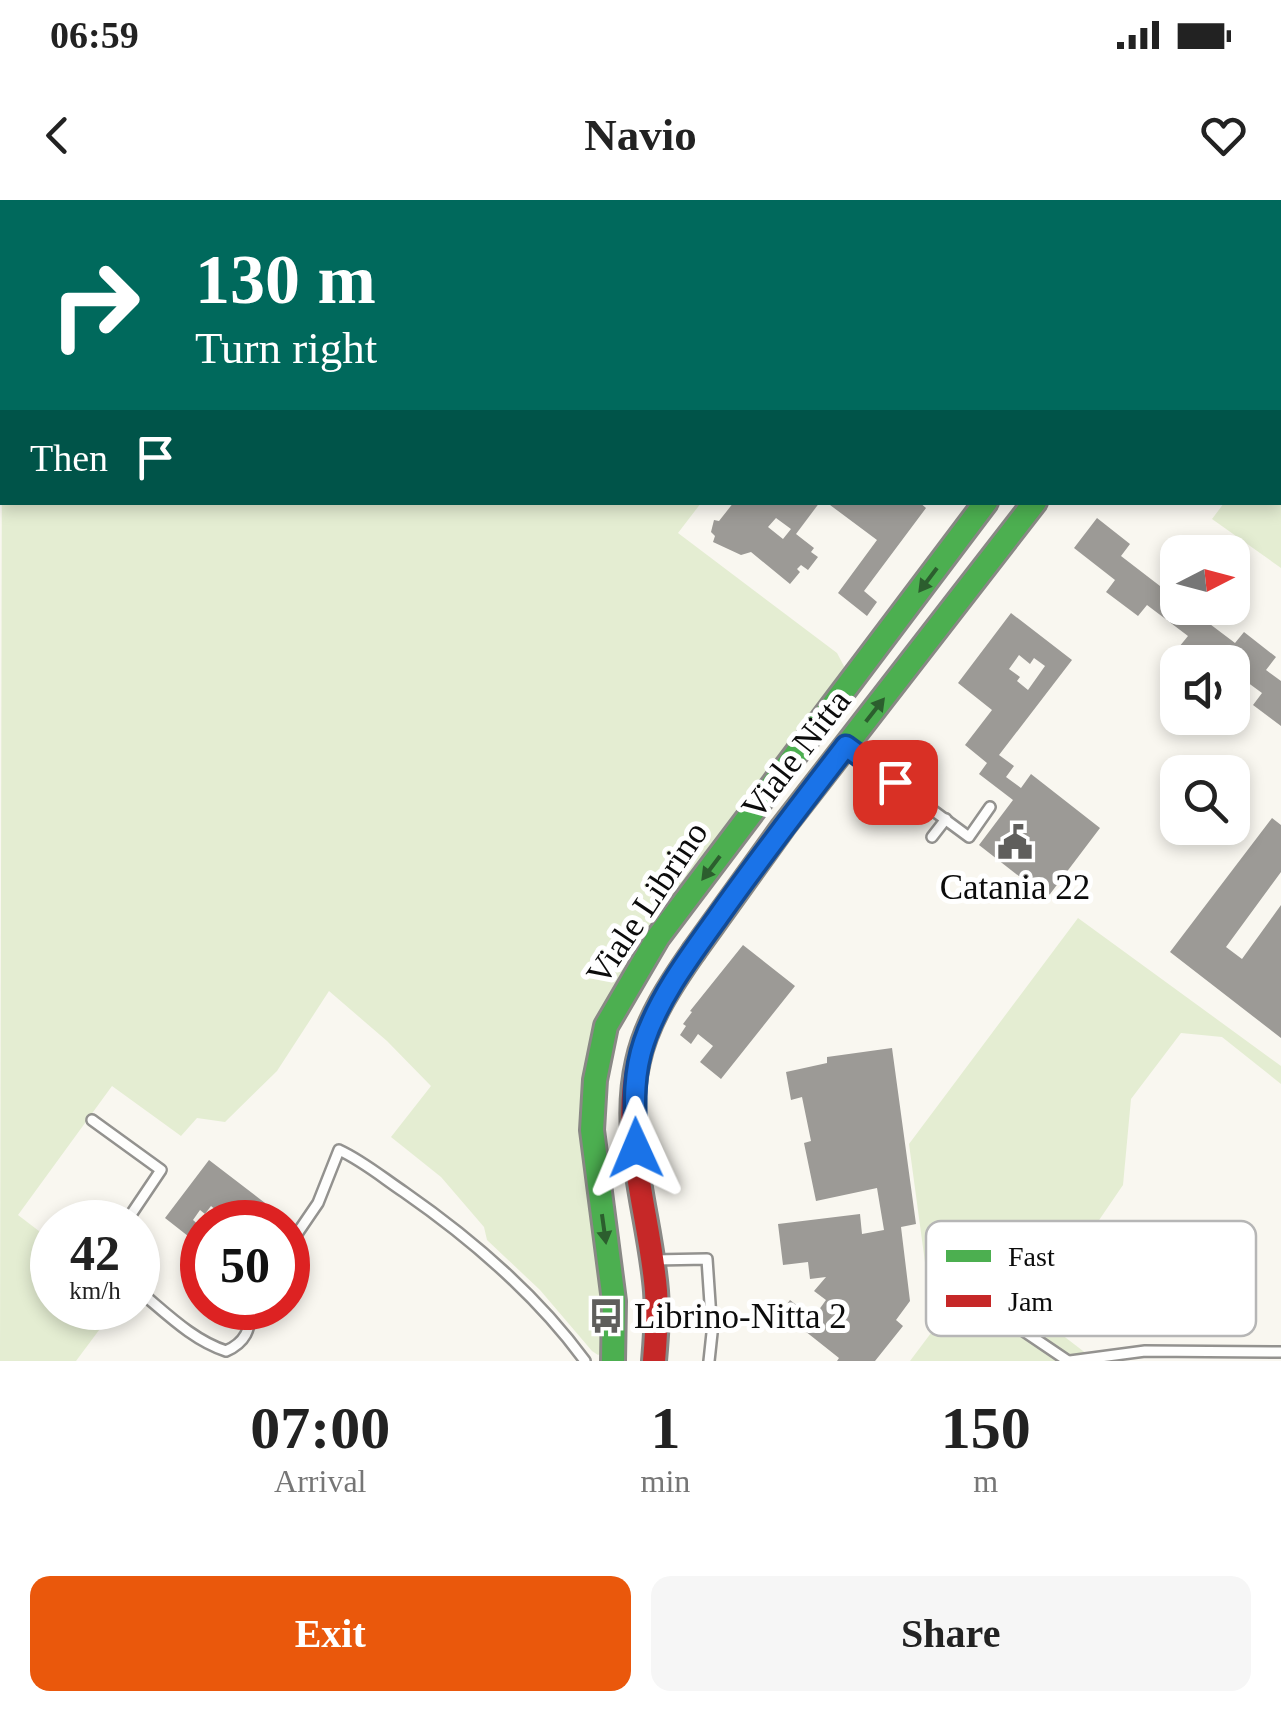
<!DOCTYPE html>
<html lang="en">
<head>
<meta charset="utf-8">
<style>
  body { margin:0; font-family:Georgia,serif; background:#f6f6f6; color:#222; height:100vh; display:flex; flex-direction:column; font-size:38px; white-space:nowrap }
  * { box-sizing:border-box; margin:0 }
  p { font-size:32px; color:#767676 }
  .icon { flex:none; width:55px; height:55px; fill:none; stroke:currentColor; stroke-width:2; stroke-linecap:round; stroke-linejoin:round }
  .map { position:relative; height:1161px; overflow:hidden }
  .drawer { display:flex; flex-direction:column; background:#fff; flex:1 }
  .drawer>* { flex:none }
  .guide { position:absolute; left:0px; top:0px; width:1282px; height:305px; box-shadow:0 5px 15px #0003; background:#00695c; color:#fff; overflow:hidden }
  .needle { width:65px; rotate:84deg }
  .tools { position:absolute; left:1160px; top:335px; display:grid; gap:20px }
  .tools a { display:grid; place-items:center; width:90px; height:90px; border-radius:20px; background:#fff; box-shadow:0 5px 15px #0003; font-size:50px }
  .speed { position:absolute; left:30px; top:1000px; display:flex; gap:20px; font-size:50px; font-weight:700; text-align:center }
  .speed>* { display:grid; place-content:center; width:130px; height:130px; border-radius:50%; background:#fff; box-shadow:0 5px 15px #0003; line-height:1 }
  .speed small { font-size:25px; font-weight:400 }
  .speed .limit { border:15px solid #d22; background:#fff; color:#111 }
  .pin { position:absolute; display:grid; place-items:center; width:85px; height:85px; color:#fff; margin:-42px; border-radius:20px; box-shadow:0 5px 15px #0006 }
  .me { position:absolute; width:110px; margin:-55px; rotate:359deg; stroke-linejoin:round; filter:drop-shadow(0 0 8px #0008) }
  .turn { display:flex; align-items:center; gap:35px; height:210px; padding:0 30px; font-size:45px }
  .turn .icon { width:130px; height:130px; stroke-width:2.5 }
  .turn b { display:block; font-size:70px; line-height:85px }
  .then { display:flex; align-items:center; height:95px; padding:0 30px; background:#0003; gap:20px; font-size:38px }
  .eta { display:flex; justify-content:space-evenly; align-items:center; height:170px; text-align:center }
  .eta b { font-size:60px; font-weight:700; line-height:70px }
  .action { display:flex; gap:20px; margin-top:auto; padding:20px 30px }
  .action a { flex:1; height:115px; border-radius:20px; background:#ea580c; color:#fff; font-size:40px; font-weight:700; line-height:115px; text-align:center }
  .action a+a { background:#f6f6f6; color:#222 }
  .status { display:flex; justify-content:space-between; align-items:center; height:70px; padding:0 50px; background:#fff; direction:ltr }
  .status svg { height:28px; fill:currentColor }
  header { display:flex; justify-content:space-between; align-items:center; height:130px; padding:0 30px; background:#fff; font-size:45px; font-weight:700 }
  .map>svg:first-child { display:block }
  .grass { fill:#e4edd2 }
  .building { fill:#9c9a96; fill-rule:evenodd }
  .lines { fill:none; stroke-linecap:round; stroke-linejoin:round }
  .lane-casing { stroke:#93928f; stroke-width:14 }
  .fast-casing { stroke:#898885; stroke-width:28 }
  .jam-casing { stroke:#898885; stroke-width:28 }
  .lane { stroke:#fefefd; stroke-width:9 }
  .fast { stroke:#4caf50; stroke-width:22 }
  .jam { stroke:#c62828; stroke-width:22 }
  .oneway { fill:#2c5e2e }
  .route-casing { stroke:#114b97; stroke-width:25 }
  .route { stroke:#1a73e8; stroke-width:18 }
  .labels { text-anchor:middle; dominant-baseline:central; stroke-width:10; stroke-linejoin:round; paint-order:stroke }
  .street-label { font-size:35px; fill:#0c0c0c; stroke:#fff }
  .poi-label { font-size:35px; fill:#0c0c0c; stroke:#fff }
  .key { fill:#fff; stroke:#b6b6b6; stroke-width:2.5 }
  .key-label { font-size:28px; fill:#0c0c0c }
</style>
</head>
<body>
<div class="status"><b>06:59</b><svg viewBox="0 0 49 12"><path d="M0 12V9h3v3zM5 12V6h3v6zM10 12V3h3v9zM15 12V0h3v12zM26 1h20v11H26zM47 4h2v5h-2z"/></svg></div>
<header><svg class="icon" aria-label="back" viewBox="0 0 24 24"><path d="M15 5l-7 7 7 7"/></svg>Navio<svg class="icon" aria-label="heart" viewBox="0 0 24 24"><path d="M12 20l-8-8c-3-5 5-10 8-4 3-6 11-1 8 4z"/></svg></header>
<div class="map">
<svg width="1281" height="1161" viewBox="0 0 1281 1161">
  <rect width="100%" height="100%" fill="#f9f7f0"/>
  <g class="grass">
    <path d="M 122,0 L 1189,0 L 125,2 Z"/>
    <path d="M 2,213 L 2,302 L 701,303 L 678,333 L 837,453 L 846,470 L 628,759 L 603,807 L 590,848 L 603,1152 L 598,1155 L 592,1151 L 540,1090 L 487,1040 L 484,1027 L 441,977 L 391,937 L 431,886 L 387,841 L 329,791 L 277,871 L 225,922 L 197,918 L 181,936 L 112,886 L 18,1015 L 52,1041 L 52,1108 L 114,1110 L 76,1161 L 0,1161 Z"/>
    <path d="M 1281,224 L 1281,368 L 1212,319 L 1224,303 L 1280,302 Z"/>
    <path d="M 1078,718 L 1281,866 L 1281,884 L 1222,837 L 1181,833 L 1131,899 L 1123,985 L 1035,1114 L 1096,1161 L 910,1161 L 934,1129 L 909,944 Z"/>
  </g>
  <g class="building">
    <path d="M 734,302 L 794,302 L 798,305 L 800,302 L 820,302 L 796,334 L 814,348 L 811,352 L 818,357 L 808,370 L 801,365 L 797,369 L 800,372 L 790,384 L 751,352 L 741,355 L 713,342 L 715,336 L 711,332 L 714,320 L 719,321 ZM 776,318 L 791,329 L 783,339 L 768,327 Z"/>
    <path d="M 826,302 L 919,302 L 926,308 L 864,391 L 877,402 L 867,416 L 838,393 L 877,340 Z"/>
    <path d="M 1097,318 L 1130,344 L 1121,356 L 1160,386 L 1169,376 L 1178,382 L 1178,408 L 1197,408 L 1194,412 L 1235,443 L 1244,432 L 1276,457 L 1266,470 L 1281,481 L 1281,526 L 1253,505 L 1262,493 L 1232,471 L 1232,462 L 1199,462 L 1179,447 L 1188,436 L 1147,405 L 1138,416 L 1106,392 L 1115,380 L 1074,348 Z"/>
    <path d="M 1011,413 L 1072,460 L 999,555 L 1014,566 L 1006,577 L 1021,588 L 1031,574 L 1100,628 L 1047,698 L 979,645 L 1013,600 L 979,574 L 987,563 L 965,545 L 992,510 L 958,483 ZM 1019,455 L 1030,464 L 1034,458 L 1045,466 L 1028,490 L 1017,481 L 1020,477 L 1009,469 Z"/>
    <path d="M 1272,618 L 1281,625 L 1281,672 L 1226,747 L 1242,759 L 1281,705 L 1281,838 L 1170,752 Z"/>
    <path d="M 743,745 L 795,786 L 721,879 L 700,862 L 713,846 L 698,834 L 691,844 L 680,835 L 686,826 L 683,824 L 692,812 L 690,811 Z"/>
    <path d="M 892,848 L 916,1024 L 901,1027 L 910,1101 L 896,1120 L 903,1126 L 875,1161 L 837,1161 L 839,1158 L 781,1112 L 790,1100 L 813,1118 L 826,1100 L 814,1091 L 826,1077 L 810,1079 L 808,1062 L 783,1065 L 778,1024 L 860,1014 L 862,1034 L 884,1030 L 877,988 L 816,1001 L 804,943 L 811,941 L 802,897 L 791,900 L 786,872 L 827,863 L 827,857 Z"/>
    <path d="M 209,960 L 265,1003 L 250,1022 L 218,1022 L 223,1016 L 211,1006 L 205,1014 L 200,1010 L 193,1020 L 202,1028 L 202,1047 L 165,1018 Z"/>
  </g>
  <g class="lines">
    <defs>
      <g id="lane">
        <path d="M 847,547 L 969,637 L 990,607"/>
        <path d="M 882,598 L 895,582"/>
        <path d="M 932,637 L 946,619"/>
        <path d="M 92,920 L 161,970 L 126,1022"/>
        <path d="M 288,1047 L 318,1003 L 339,950 C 363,961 383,978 404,992 C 473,1040 536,1094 585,1161"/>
        <path d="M 653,1060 L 707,1059 L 712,1133 L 709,1161"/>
        <path d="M 138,1090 C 165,1112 192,1140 226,1151 C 247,1142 249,1129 253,1108"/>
        <path d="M 948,1107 L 1000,1115 L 1068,1161"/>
        <path d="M 1070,1161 L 1145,1151 L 1281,1152"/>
      </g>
      <g id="fast">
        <path d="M 694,751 L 783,627 L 1035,302"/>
        <path d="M 613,1161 L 614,1101 L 592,930 L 595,880 L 606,826 L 658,737 L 986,302"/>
      </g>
      <g id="jam">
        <path d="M 1231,0 L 1235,2"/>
        <path d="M 1209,2 L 1210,0"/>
        <path d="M 1255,2 L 1263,0"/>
        <path d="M 654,1161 C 656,1138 658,1115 656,1091 C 650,1015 620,938 638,861 C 647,820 671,784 694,751"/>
      </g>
    </defs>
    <use href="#lane" class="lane-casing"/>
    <use href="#fast" class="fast-casing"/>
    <use href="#jam" class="jam-casing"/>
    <use href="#lane" class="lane"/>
    <use href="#fast" class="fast"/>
    <use href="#jam" class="jam"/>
  </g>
  <defs><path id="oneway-solid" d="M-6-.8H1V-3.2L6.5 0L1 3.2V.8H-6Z" transform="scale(2.5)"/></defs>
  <g class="oneway">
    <use href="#oneway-solid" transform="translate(928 380) rotate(127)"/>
    <use href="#oneway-solid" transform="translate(875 510) rotate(-52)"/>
    <use href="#oneway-solid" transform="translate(711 668) rotate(127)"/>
    <use href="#oneway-solid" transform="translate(604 1029) rotate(82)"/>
  </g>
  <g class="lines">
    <defs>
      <path id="route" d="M 636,948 C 635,911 632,877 644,842 C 659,797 690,756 718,717 C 759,659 802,603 846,546 L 895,582"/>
    </defs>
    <use href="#route" class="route-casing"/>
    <use href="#route" class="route"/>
  </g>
  <defs>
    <symbol id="civic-bare" viewBox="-9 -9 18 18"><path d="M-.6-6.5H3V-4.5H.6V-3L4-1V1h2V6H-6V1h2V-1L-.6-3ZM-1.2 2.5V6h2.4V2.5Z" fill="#5f5e5c" stroke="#fff" stroke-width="2.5" paint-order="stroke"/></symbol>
    <symbol id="bus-bare" viewBox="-9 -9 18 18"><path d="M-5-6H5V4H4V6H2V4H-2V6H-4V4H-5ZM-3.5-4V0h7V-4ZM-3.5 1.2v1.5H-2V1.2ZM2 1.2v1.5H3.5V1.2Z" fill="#5f5e5c" stroke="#fff" stroke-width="2.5" paint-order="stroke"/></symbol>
  </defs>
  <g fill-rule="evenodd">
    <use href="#civic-bare" x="990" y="617" width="50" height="50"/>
    <use href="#bus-bare" x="581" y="1091" width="50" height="50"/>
  </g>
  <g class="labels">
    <g class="street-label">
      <text transform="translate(796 554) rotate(-52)">Viale Nitta</text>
      <text transform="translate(647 703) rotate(-56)">Viale Librino</text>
    </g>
    <g class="poi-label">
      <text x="1015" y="687">Catania 22</text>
      <text x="634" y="1116" text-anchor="start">Librino-Nitta 2</text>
    </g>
  </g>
  <rect x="926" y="1021" width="330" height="115" rx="15" class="key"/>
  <rect x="946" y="1050" width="45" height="12" fill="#4caf50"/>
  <rect x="946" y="1095" width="45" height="12" fill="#c62828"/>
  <g class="key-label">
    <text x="1008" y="1066">Fast</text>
    <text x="1008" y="1111">Jam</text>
  </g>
</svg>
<div class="tools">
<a><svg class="needle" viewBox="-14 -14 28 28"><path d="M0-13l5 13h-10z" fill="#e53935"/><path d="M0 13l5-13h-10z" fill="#767676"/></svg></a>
<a><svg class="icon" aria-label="sound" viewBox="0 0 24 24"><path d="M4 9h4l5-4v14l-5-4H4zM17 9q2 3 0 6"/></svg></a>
<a><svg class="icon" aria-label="search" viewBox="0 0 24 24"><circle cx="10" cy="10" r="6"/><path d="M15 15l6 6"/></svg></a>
</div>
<div class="speed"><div>42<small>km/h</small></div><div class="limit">50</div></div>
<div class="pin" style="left:895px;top:582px;background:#d93025"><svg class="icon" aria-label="arrive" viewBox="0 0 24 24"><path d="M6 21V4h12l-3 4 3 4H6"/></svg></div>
<svg class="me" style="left:636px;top:948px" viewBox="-20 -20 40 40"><path d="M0-17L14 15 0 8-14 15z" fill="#1a73e8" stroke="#fff" stroke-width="4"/></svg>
<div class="guide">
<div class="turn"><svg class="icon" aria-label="right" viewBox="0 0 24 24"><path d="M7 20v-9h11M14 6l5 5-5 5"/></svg><div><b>130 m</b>Turn right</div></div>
<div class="then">Then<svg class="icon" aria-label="arrive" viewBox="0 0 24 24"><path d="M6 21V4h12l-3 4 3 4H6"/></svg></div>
</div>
</div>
<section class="drawer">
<div class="eta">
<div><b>07:00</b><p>Arrival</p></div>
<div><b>1</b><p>min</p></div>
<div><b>150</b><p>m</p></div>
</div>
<div class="action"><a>Exit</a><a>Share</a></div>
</section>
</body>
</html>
